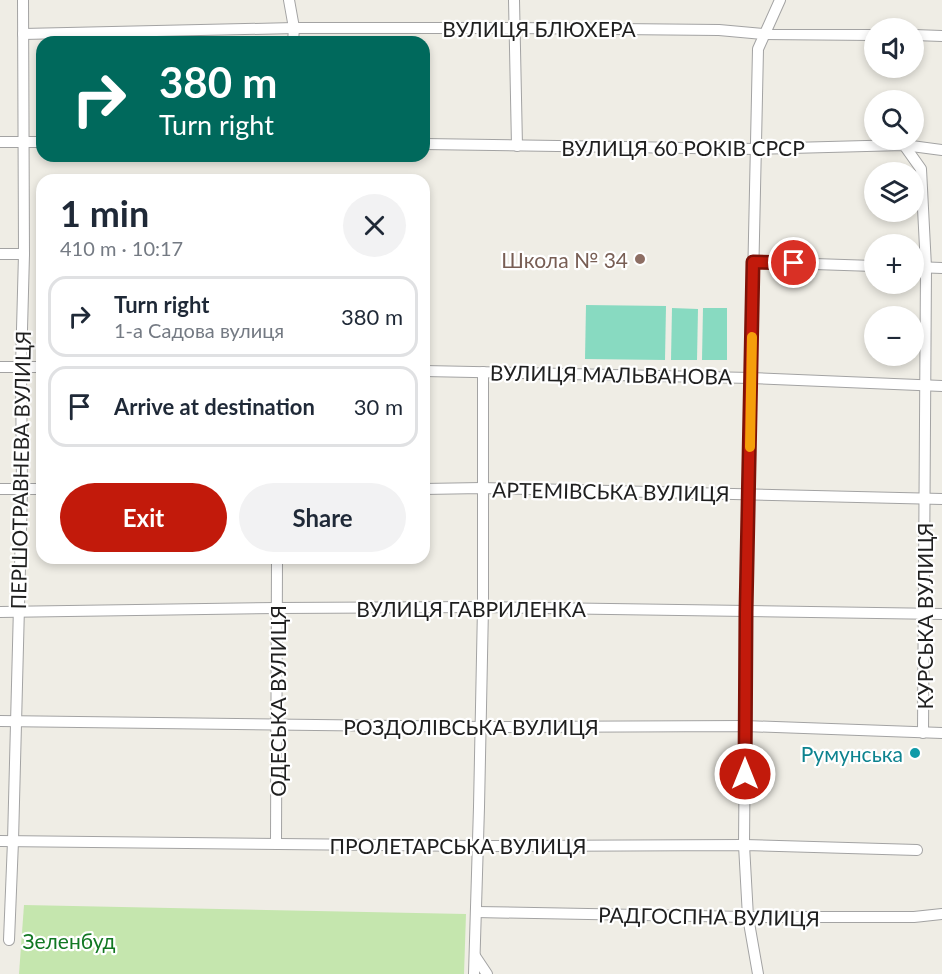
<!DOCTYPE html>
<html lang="en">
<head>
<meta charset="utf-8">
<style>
  body { margin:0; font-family:Lato,sans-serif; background:#f2f2f3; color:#1f2937; height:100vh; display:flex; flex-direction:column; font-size:22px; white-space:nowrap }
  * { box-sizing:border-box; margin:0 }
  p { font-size:20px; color:#747a83 }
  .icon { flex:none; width:33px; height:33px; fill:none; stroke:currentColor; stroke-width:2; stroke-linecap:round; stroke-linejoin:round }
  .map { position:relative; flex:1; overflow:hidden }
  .details { position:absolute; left:36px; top:174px; width:394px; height:390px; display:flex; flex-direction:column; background:#fff; border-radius:18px; box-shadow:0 3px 9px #0003 }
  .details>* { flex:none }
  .banner { position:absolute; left:36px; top:36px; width:394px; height:126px; border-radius:18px; box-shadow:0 3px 9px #0003; background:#00695c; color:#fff; overflow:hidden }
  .controls { position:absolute; left:864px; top:18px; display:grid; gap:12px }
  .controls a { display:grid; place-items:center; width:60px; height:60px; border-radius:50%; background:#fff; box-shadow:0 3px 9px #0003; font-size:30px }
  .pin { position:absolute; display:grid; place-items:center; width:51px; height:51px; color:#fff; margin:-26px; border:3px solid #fff; border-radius:50%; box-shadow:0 2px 6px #0007 }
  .me { position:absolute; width:66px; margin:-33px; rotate:0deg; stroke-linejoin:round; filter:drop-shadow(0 0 4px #0008) }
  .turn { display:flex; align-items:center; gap:21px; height:126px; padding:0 24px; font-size:27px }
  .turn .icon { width:78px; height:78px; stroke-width:2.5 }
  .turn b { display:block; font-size:42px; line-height:51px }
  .round { display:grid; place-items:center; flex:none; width:63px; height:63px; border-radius:32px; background:#f2f2f3 }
  .headline { display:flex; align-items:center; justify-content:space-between; height:102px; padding:0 24px }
  h1 { font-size:36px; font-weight:700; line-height:45px }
  .action { display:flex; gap:12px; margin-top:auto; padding:12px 24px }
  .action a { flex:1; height:69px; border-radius:36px; background:#c21a0b; color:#fff; font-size:24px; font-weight:700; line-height:69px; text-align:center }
  .action a+a { background:#f2f2f3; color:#1f2937 }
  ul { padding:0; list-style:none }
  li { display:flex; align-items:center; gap:18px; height:81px; margin:0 12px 9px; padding:0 12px; border:3px solid #e0e1e3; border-radius:18px }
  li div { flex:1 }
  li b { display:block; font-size:22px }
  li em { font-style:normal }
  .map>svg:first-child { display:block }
  .grass { fill:#c5e6ae }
  .pitch { fill:#88dac1 }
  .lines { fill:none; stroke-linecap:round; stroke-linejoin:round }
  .minor-casing { stroke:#a3a3a3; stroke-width:12 }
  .minor { stroke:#fff; stroke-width:10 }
  .route-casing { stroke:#7e1107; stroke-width:15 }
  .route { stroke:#c21a0b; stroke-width:10 }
  .slow { stroke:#f59e0b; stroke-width:10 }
  .education-dot { fill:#8d6e63; stroke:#fff; stroke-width:2 }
  .culture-dot { fill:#0f9aa8; stroke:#fff; stroke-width:2 }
  .labels { text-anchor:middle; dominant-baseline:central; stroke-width:4.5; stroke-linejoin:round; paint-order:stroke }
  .street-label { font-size:21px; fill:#1f1f1f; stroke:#fff }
  .education-label { font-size:21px; fill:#785e54; stroke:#fff; text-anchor:end }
  .culture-label { font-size:21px; fill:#0d838f; stroke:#fff; text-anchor:end }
  .park-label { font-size:21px; fill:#127823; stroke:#fff }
</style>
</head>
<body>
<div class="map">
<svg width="942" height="974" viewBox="0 0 942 974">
  <rect width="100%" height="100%" fill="#efede5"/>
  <path class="grass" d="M 24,905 L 466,914 L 464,974 L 19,974 Z"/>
  <g class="pitch">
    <path d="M 586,305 L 666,306 L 665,360 L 585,359 Z"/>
    <path d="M 672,308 L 698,309 L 697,360 L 671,360 Z"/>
    <path d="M 703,308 L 727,308 L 727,360 L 702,360 Z"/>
  </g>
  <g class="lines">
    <defs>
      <g id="minor">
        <path d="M 289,0 L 294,28 L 293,42"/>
        <path d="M 514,0 L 517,146"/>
        <path d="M 23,34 L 294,28 L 515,28 L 719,30 L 763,34 L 874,35"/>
        <path d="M 914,35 L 942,36"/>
        <path d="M 0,142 L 42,142"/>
        <path d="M 424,144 L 756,149 L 904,145 L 942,150"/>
        <path d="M 904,145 L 921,169 L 926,267 L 923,733"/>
        <path d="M 0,254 L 24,254"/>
        <path d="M 753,262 L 874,266"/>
        <path d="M 914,267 L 942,268"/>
        <path d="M 0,367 L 42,367"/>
        <path d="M 424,371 L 751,378 L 942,386"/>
        <path d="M 0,489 L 42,489"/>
        <path d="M 424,489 L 482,488 L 942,499"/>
        <path d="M 0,612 L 277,608 L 483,607 L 942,614"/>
        <path d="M 0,721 L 481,727 L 745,726 L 942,733"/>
        <path d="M 0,841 L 478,846 L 744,845 L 917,850"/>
        <path d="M 276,844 L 277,558"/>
        <path d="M 476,912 L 748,917 L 914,917 L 942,914"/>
        <path d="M 9,940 L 13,841 L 22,489 L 21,367 L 24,254 L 23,0"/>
        <path d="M 475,956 L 487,974"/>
        <path d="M 474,974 L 479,807 L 483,607 L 483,372"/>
        <path d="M 758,974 L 748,917 L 744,845 L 746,612 L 758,49 L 780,0"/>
      </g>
    </defs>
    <use href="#minor" class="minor-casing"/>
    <use href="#minor" class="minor"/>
  </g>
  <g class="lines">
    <defs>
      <path id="route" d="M 745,774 L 746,612 L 753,262 L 794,263"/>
    </defs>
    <use href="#route" class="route-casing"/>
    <use href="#route" class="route"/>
    <path class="slow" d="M 750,447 L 752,337"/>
  </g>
  <circle class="education-dot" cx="640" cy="259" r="6"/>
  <circle class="culture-dot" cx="915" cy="753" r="6"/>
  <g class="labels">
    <g class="street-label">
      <text x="539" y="28">ВУЛИЦЯ БЛЮХЕРА</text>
      <text x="683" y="147">ВУЛИЦЯ 60 РОКІВ СРСР</text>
      <text transform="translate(611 374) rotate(1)">ВУЛИЦЯ МАЛЬВАНОВА</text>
      <text transform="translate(20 470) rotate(-89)">ПЕРШОТРАВНЕВА ВУЛИЦЯ</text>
      <text transform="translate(611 491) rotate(1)">АРТЕМІВСЬКА ВУЛИЦЯ</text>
      <text x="471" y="608">ВУЛИЦЯ ГАВРИЛЕНКА</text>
      <text transform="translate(924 616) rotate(-90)">КУРСЬКА ВУЛИЦЯ</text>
      <text transform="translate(277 701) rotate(-90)">ОДЕСЬКА ВУЛИЦЯ</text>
      <text x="471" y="726">РОЗДОЛІВСЬКА ВУЛИЦЯ</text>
      <text x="458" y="845">ПРОЛЕТАРСЬКА ВУЛИЦЯ</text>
      <text transform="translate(709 916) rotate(1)">РАДГОСПНА ВУЛИЦЯ</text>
    </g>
    <g class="education-label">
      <text x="628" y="259">Школа № 34</text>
    </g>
    <g class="culture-label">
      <text x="903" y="753">Румунська</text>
    </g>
    <g class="park-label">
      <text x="69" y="940">Зеленбуд</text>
    </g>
  </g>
</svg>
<div class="controls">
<a><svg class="icon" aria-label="sound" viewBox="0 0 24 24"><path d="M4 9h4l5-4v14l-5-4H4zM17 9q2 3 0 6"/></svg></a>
<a><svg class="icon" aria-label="search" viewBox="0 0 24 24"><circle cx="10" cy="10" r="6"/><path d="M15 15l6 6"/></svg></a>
<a><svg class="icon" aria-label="layers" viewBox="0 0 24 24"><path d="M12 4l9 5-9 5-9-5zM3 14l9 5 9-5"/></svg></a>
<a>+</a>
<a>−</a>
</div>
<div class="pin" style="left:794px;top:263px;background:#d93025"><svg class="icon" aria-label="arrive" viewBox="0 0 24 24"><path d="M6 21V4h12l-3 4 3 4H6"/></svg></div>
<svg class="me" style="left:745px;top:774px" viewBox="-20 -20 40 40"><circle r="17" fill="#c21a0b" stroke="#fff" stroke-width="3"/><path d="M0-11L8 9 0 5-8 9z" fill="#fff"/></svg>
<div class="banner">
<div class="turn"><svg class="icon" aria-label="right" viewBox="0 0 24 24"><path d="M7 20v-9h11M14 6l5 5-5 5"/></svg><div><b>380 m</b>Turn right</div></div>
</div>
<section class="details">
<div class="headline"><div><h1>1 min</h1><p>410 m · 10:17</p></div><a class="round"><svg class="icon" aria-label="close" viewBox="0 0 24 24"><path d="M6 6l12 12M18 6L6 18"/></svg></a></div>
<ul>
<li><svg class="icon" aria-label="right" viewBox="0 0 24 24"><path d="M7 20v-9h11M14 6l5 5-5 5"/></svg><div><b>Turn right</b><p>1-а Садова вулиця</p></div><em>380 m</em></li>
<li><svg class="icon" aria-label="arrive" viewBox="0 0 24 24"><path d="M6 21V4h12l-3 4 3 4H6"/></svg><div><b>Arrive at destination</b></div><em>30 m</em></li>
</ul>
<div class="action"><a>Exit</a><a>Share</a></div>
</section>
</div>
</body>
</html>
